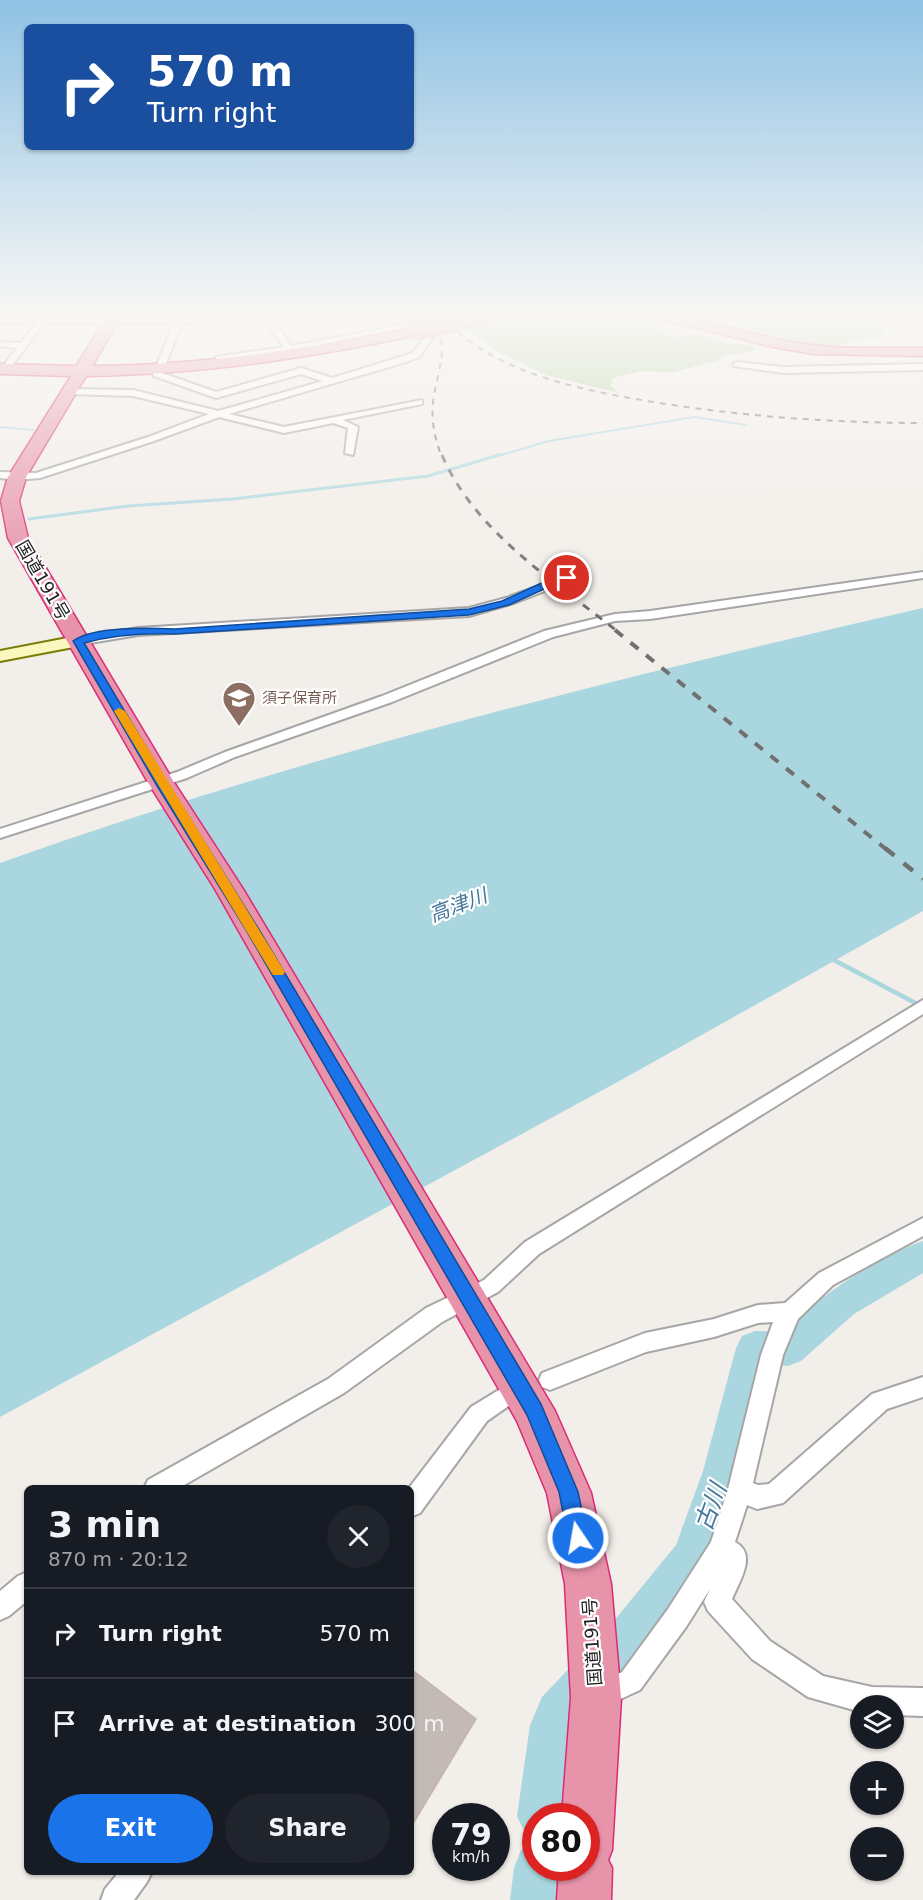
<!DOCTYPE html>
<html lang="en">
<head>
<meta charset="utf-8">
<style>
  body { margin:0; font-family:"DejaVu Sans","Noto Sans JP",sans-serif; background:#20242c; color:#f1f3f6; height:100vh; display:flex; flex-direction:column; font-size:22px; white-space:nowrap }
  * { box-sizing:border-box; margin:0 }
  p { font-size:20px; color:#9ea1a6 }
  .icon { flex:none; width:33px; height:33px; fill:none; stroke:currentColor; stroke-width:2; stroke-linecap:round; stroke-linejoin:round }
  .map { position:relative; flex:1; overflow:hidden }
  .drawer { position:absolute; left:24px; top:1485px; width:390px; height:390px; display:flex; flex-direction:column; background:#171b24; border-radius:9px; box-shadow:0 2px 4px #0004 }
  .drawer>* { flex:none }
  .guide { position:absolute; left:24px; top:24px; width:390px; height:126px; border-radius:9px; box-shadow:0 2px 4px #0004; background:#1a4fa0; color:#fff; overflow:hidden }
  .buttons { position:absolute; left:850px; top:1695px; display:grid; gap:12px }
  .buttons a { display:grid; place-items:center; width:54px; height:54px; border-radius:50%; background:#171b24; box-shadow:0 2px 4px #0004; font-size:30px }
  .speed { position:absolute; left:432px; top:1803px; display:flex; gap:12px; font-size:30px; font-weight:700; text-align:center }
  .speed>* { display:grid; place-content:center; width:78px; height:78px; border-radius:50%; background:#171b24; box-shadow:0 2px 4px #0004; line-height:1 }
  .speed small { font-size:15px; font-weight:400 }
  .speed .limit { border:9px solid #d22; background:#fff; color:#111 }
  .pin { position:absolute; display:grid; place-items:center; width:51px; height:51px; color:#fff; margin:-26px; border:3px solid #fff; border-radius:50%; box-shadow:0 2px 6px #0007 }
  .me { position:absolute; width:66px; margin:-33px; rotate:348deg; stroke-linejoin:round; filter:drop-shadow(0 0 4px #0008) }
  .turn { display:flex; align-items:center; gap:21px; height:126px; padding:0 24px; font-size:27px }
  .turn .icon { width:78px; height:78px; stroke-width:2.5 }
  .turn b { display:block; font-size:42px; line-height:51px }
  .round { display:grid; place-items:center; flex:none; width:63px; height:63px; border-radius:32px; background:#20242c }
  .headline { display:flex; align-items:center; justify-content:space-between; height:102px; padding:0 24px }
  h1 { font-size:36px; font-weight:700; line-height:45px }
  .action { display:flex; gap:12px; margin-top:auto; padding:12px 24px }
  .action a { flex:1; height:69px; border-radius:36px; background:#1a73e8; color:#fff; font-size:24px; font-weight:700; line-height:69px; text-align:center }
  .action a+a { background:#20242c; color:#f1f3f6 }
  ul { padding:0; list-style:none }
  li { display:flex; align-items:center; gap:18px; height:90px; padding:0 24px; border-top:2px solid #363941 }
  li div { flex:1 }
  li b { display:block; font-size:22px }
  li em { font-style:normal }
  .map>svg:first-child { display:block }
  .forest { fill:#b2d19e }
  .water { fill:#aad7df }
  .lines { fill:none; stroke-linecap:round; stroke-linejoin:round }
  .stream-far2 { stroke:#aad7df; stroke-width:2 }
  .stream-far1 { stroke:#aad7df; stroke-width:3 }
  .stream { stroke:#aad7df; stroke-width:4.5 }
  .river { fill:#aad7df; fill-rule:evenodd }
  .building { fill:#c3bab5; stroke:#c4b4ab; stroke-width:1.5 }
  .street-casing { stroke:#a6a6a6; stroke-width:4 }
  .secondary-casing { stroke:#7a7c06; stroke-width:4 }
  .highway-casing { stroke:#db2b77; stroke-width:3 }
  .street { fill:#fff; fill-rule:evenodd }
  .secondary { fill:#faf7bf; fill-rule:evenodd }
  .highway { fill:#e793aa; fill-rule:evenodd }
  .rail-far3 { stroke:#707070; stroke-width:2; stroke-dasharray:6 6; stroke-linecap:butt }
  .rail-far2 { stroke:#707070; stroke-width:3; stroke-dasharray:8 8; stroke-linecap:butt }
  .rail-far1 { stroke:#707070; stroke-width:4; stroke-dasharray:10 10; stroke-linecap:butt }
  .rail { stroke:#707070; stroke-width:4.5; stroke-dasharray:12 12; stroke-linecap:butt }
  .highway-bridge-casing { stroke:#db2b77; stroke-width:17; stroke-linecap:butt }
  .highway-bridge { stroke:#e793aa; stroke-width:16 }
  .route { fill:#1a73e8; stroke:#114b97; stroke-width:1.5 }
  .slow { fill:#f59e0b }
  .labels { text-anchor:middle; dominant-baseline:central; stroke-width:4.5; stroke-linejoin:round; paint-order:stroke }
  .far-education-label { font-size:15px; fill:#785e54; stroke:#fff; text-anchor:start }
  .street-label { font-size:18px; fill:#222; stroke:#fff }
  .water-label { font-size:20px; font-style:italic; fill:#45779a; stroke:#fff }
  .near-water-label { font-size:24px; font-style:italic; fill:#45779a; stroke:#fff }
</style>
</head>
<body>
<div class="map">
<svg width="923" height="1900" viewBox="0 0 923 1900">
  <rect width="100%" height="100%" fill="#f2eee9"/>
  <g class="forest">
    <path d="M 507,317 L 576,317 L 588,322 L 628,317 L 675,338 L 696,334 L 724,343 L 753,345 L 753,351 L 722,356 L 719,360 L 674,372 L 643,371 L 612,378 L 611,386 L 619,393 L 546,375 L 502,354 L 463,327 Z"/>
    <path d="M 726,317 L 881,317 L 881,327 L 885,337 L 855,339 L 843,345 L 813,346 L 717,320 Z"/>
  </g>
  <path class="water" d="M 923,608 L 923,911 L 623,1079 L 0,1417 L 0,863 C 301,756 612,679 923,608 Z"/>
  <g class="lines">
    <g class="stream-far2">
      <path d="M 0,427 L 33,430"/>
      <path d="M 494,457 L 549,441 L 694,417 L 746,425"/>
    </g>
    <path class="stream-far1" d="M 29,519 L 128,506 L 233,499 L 428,476 L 499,455"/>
    <path class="stream" d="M 830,958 L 923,1007"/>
    <g class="river">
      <path d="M 923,1241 L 923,1273 L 854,1314 L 801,1361 L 788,1366 L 770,1365 L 745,1471 L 707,1574 L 645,1654 L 577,1729 L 567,1816 L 536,1816 L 536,1838 L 525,1833 L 517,1816 L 530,1725 L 542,1697 L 613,1622 L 676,1545 L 703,1471 L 736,1348 L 742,1336 L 755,1331 L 781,1332 C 823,1296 869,1260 923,1241 Z"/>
      <path d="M 536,1844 L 536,1868 L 564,1868 L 562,1900 L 510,1900 L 514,1868 L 521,1850 Z"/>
    </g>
  </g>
  <path class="building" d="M 411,1669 L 476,1719 L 411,1827 Z"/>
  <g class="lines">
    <defs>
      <g id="street">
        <path d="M 41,317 L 282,317 L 273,320 L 291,346 L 419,322 L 423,324 L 289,351 L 219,361 L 216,361 L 216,357 L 284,347 L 265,320 L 182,323 L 162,373 L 216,392 L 301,368 L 332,378 L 413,353 L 427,334 L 427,323 L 433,323 L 435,334 L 419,357 L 406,362 L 229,414 L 284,427 L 422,400 L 422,404 L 343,420 L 358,427 L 353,455 L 345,453 L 348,428 L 333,423 L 284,433 L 219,417 L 154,441 L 40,478 L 17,480 L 0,478 L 0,472 L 36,473 L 148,437 L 209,414 L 133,396 L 67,394 L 64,393 L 64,389 L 133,390 L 218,411 L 323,381 L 301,374 L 216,398 L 154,376 L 153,374 L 174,323 L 44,323 L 8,371 L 2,371 L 1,369 L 17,348 L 0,346 L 0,342 L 21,343 L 36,323 L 0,323 L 0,319 Z"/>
        <path d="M 366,317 L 388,317 L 409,322 L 405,324 Z"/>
        <path d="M 737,362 L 784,367 L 923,364 L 923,370 L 784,373 L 734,366 L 733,364 Z"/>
        <path d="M 576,572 L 582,575 L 580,577 L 514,603 L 469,616 L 138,635 L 78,645 L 72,641 L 74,638 L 138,628 L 469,608 L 506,598 Z"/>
        <path d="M 923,572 L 923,578 L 650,619 L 615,621 L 553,637 L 392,702 L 235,757 L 187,778 L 0,838 L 0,829 L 177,772 L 225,752 L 382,696 L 544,631 L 615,614 L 650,611 Z"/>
        <path d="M 923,1000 L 923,1014 L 539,1254 L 498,1292 L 442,1322 L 344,1393 L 179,1488 L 144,1488 L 148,1480 L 328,1379 L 426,1308 L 484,1280 L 525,1242 Z"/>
        <path d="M 923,1218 L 923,1236 L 833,1285 L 798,1319 L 783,1355 L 753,1483 L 758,1485 L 769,1484 L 872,1394 L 923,1377 L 923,1397 L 887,1409 L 783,1503 L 757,1509 L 747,1505 L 735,1542 C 758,1554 739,1582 732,1599 L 770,1641 L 823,1676 L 872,1687 L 923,1688 L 923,1716 L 894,1715 L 894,1706 L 861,1706 L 861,1712 L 808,1697 L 752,1659 L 708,1611 L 704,1602 L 710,1589 L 686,1627 L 640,1690 L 601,1708 L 591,1705 L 588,1695 L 591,1685 L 622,1672 L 668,1609 L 711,1542 L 728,1489 L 761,1355 L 773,1322 L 758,1323 L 714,1337 L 646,1352 L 550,1390 L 542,1387 L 539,1380 L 542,1373 L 645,1333 L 714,1319 L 758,1305 L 785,1303 L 819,1273 Z"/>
        <path d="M 502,1388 L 510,1391 L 513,1398 L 510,1405 L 487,1421 L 420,1513 L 411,1517 L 411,1488 L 409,1488 L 471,1407 Z"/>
        <path d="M 27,1572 L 27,1601 L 9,1616 L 0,1620 L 0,1591 L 18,1576 Z"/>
        <path d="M 119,1872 L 152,1872 L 147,1882 L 134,1900 L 101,1900 L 105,1889 Z"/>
      </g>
      <path id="secondary" d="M 78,636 L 84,637 L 86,641 L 84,645 L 0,661 L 0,651 Z"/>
      <g id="highway">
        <path d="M 107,317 L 121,317 L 92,366 C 200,366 308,348 414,328 L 421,332 L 414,336 C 306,358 197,375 86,376 L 26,477 L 19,501 L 28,538 L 175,784 L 243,889 L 555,1411 L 591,1493 L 611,1584 L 621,1698 L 612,1850 L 608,1860 L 612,1868 L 611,1900 L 557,1900 L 559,1868 L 586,1868 L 586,1816 L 562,1816 L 571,1698 L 565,1584 L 547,1493 L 517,1421 L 215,889 L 149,784 L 8,538 L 1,501 L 8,477 L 71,376 L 0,374 L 0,364 L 76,366 Z"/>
        <path d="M 466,317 L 493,317 L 491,320 L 459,327 L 452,323 L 454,320 Z"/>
        <path d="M 662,317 C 713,317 761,340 812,345 C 848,350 886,347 923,348 L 923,356 L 813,354 L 773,347 L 664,320 Z"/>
      </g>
    </defs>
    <use href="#street" class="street-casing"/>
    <use href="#secondary" class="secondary-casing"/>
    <use href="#highway" class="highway-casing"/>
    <use href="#street" class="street"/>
    <use href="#secondary" class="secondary"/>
    <use href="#highway" class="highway"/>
    <g class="rail-far3">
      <path d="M 433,317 C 451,350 437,369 433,402 C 431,421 435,440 442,457"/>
      <path d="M 440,317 C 457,332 475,347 495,357 C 542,382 595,392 647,401 C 739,416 830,423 923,423"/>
    </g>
    <path class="rail-far2" d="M 442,455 C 475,532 554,581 617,631"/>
    <path class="rail-far1" d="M 615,630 L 887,850"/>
    <path class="rail" d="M 885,848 L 923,879"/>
    <defs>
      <path id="highway-bridge" d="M 414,332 L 459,323"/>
    </defs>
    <use href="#highway-bridge" class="highway-bridge-casing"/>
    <use href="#highway-bridge" class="highway-bridge"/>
  </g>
  <linearGradient id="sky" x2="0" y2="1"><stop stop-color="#8fc2e4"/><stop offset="0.54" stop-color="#f9f7f5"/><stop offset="1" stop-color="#f9f7f5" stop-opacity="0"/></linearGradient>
  <rect width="923" height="583" fill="url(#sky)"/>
  <path class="route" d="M 567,576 L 570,576 L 570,580 L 553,585 L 509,605 L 469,615 L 175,634 C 144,633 113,635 84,643 L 168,784 L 258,928 L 541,1404 L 578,1492 L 588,1538 L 585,1545 L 578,1548 L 571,1545 L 568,1538 L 559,1492 L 527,1415 L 245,928 L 156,784 L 73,641 C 93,626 149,628 175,629 L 469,609 L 502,601 L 546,581 Z"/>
  <path class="slow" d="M 119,708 L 125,711 L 285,972 L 283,975 L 273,975 L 271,972 L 114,711 Z"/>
  <defs>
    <symbol id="school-pin" viewBox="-11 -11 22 30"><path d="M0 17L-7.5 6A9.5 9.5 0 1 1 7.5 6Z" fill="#8d6e63" stroke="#fff"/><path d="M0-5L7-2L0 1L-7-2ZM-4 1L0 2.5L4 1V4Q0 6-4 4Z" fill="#fff"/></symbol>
  </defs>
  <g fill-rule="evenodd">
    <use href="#school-pin" x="220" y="679" width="38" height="52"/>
  </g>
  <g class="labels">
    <g class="far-education-label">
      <text x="262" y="698">須子保育所</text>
    </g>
    <g class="street-label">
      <text transform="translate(43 580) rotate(60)">国道191号</text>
      <text transform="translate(592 1642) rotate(-94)">国道191号</text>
    </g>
    <g class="water-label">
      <text transform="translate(458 905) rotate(-21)">高津川</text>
    </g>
    <g class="near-water-label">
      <text transform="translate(711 1507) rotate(-70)">古川</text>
    </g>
  </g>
</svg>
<div class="buttons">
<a><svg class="icon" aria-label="layers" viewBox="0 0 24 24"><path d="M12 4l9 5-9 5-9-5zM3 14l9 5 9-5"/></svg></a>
<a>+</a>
<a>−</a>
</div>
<div class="speed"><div>79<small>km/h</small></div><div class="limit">80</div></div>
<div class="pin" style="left:567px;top:578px;background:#d93025"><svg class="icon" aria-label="arrive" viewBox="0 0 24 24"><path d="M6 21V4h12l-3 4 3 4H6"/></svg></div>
<svg class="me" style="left:578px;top:1538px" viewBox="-20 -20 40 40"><circle r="17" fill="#1a73e8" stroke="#fff" stroke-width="3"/><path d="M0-11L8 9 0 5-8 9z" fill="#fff"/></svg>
<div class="guide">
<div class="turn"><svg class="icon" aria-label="right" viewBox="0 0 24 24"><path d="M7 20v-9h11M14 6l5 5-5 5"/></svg><div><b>570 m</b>Turn right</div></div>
</div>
<section class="drawer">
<div class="headline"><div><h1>3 min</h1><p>870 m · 20:12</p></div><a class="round"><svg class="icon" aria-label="close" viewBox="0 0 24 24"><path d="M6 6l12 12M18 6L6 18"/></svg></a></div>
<ul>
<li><svg class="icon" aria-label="right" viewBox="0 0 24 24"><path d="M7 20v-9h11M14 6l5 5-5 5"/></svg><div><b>Turn right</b></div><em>570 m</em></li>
<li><svg class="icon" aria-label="arrive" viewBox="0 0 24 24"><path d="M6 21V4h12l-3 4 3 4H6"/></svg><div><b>Arrive at destination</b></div><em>300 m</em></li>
</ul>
<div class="action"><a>Exit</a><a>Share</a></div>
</section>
</div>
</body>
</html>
